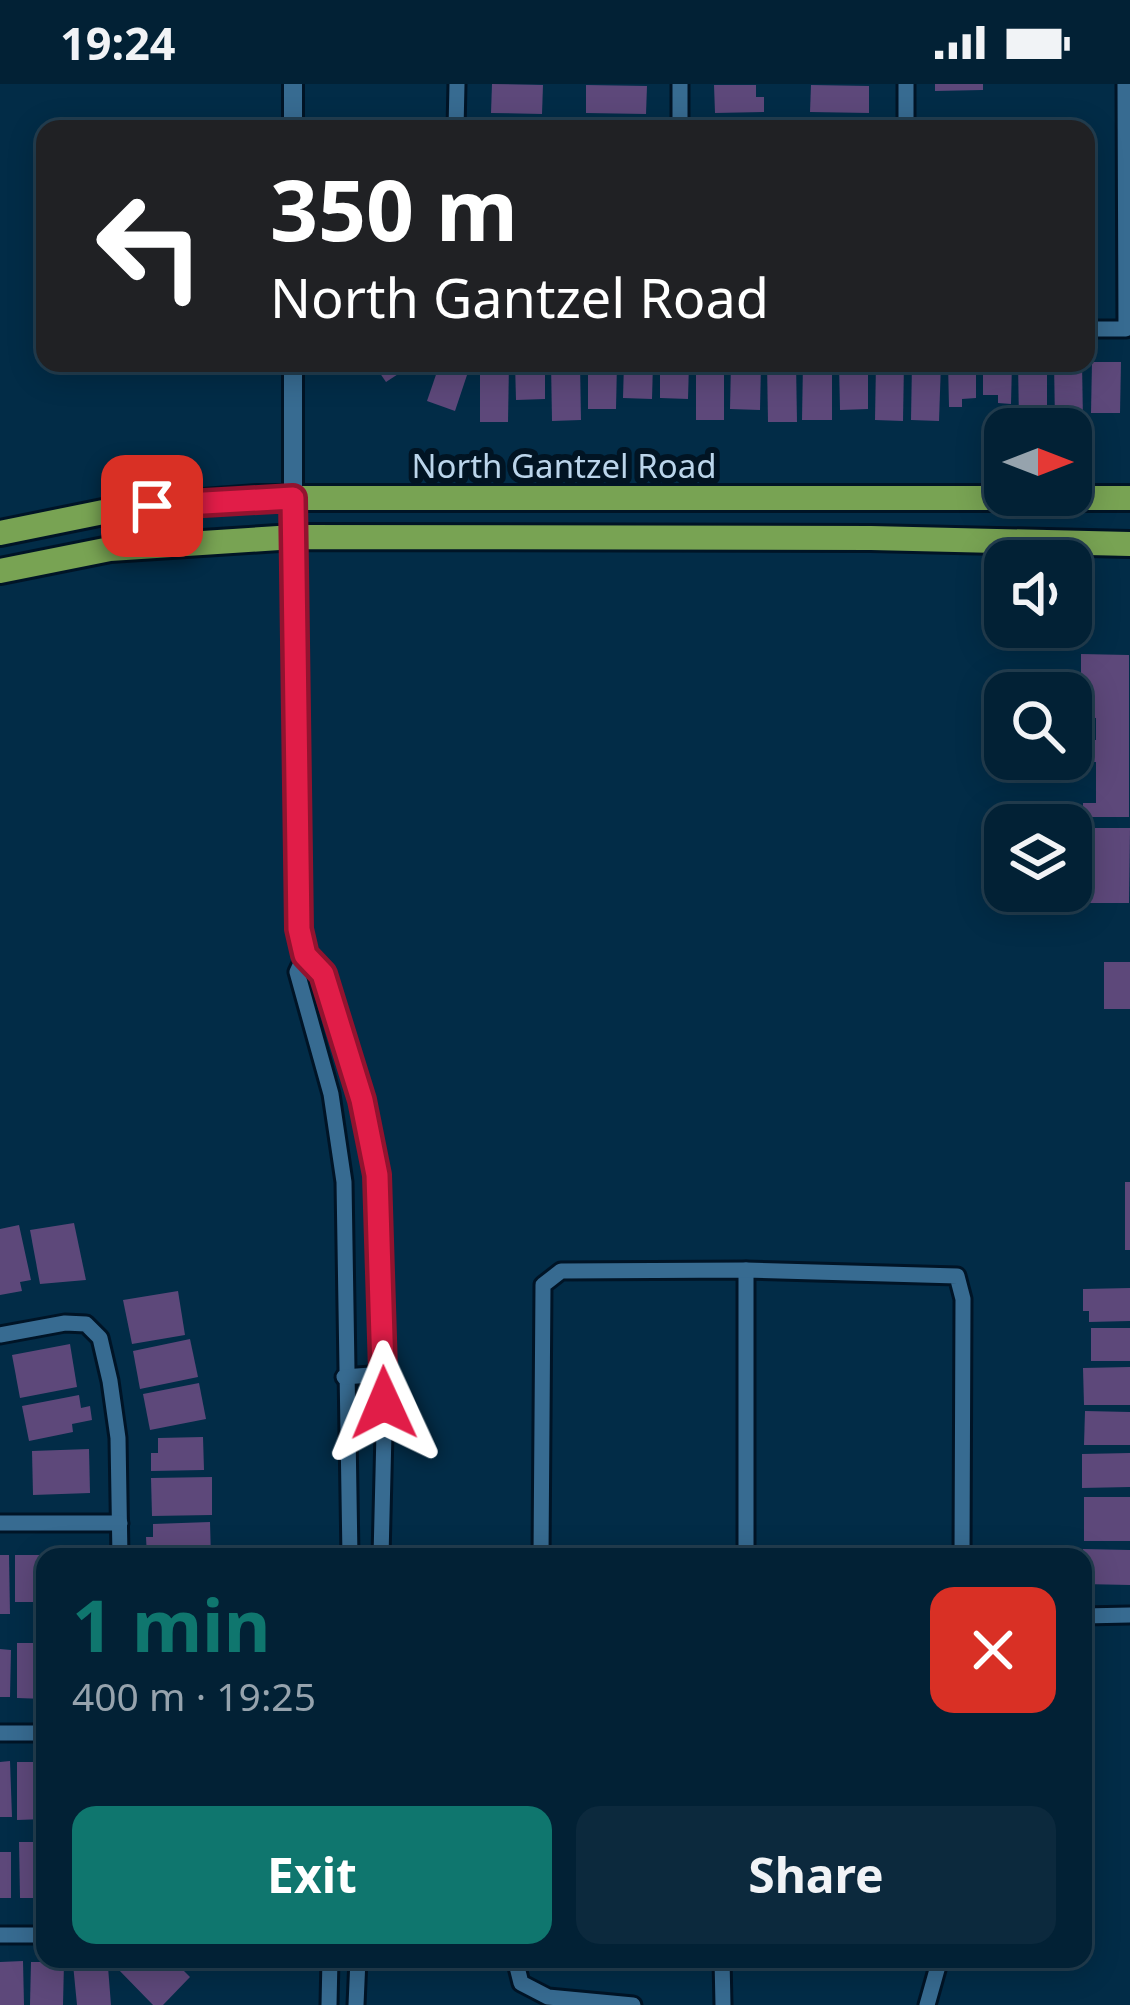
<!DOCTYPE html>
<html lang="en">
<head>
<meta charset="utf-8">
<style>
  body { margin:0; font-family:"Noto Sans",sans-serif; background:#0c293d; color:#f1f3f6; height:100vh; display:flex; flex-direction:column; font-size:45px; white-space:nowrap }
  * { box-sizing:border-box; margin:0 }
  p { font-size:39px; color:#96a3ad }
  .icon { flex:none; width:66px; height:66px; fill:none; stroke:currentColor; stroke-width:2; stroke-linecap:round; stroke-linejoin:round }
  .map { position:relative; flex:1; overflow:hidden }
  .side { position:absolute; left:36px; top:1464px; width:1056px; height:420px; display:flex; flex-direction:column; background:#022135; border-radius:24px; box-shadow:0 6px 30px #0003,0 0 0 3px #233e50 }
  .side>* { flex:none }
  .hud { position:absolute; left:36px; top:36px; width:1059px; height:252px; border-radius:24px; box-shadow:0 6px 30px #0003,0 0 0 3px #233e50; background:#202124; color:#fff; overflow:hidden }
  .needle { width:78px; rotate:90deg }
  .tools { position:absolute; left:984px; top:324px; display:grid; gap:24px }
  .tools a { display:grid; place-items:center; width:108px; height:108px; border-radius:24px; background:#022135; box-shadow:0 6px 30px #0003,0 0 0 3px #233e50; font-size:60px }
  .pin { position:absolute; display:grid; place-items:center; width:102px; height:102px; color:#fff; margin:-51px; border-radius:24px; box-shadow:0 6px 18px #0006 }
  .me { position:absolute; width:132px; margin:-66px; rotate:359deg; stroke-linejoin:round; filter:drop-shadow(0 0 9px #0008) }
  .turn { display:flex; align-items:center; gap:42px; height:252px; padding:0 36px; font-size:54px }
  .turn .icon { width:156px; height:156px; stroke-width:2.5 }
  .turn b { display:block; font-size:84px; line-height:102px }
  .round { display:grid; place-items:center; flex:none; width:126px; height:126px; border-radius:24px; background:#0c293d }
  .headline { display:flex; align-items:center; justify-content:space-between; height:204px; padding:0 36px }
  h1 { font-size:72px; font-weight:700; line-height:90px; color:#0f766e }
  .button { display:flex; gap:24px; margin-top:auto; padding:24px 36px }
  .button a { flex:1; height:138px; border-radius:24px; background:#0f766e; color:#fff; font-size:48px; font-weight:700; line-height:138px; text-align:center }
  .button a+a { background:#0c293d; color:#f1f3f6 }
  .status { display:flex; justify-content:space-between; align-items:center; height:84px; padding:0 60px; background:#022135; direction:ltr }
  .status svg { height:33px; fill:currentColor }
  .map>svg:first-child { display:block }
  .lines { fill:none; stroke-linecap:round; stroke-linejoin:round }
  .stream { stroke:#146a60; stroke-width:4.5 }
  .building { fill:#5d487a }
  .minor-casing { stroke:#001426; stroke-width:21 }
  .tertiary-casing { stroke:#001426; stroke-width:24 }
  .primary-casing { stroke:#001426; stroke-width:30 }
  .minor { stroke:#376b91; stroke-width:15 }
  .tertiary { stroke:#376b91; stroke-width:18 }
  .primary { stroke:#78a353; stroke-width:24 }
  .route-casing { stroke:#92132f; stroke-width:30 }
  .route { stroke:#e11d48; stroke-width:21 }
  .labels { text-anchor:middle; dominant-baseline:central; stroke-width:12; stroke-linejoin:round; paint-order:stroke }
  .street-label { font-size:33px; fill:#bbd5eb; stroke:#011423 }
</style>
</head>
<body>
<div class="status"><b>19:24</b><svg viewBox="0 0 49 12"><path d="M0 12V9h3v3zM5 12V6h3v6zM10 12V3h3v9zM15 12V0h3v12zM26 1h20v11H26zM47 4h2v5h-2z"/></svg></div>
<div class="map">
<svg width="1130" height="1921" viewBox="0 0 1130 1921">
  <rect width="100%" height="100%" fill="#022c47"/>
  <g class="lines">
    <path class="stream" d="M 526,385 L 528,368"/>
  </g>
  <g class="building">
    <path d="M 492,0 L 543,1 L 542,30 L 491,29 Z"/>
    <path d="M 935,0 L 983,0 L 983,6 L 935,7 Z"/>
    <path d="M 586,1 L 647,2 L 646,30 L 586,29 Z"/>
    <path d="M 714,1 L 756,1 L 756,13 L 764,13 L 764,28 L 715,29 Z"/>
    <path d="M 811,1 L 869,2 L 869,29 L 810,28 Z"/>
    <path d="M 586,36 L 647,37 L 647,45 L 585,45 Z"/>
    <path d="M 870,36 L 870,45 L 810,45 L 809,37 Z"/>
    <path d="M 494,37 L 554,38 L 554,45 L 493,45 Z"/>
    <rect x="715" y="37" width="51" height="8"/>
    <path d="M 1098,144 L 1093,173 L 1086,173 L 1086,145 Z"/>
    <path d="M 1092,278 L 1121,278 L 1120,329 L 1091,329 Z"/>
    <path d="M 373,279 L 415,279 L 386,298 Z"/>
    <path d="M 440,279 L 471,279 L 455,327 L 427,317 Z"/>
    <path d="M 480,279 L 509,279 L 508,338 L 480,338 Z"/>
    <path d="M 515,279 L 545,279 L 545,315 L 516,316 Z"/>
    <path d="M 551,279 L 580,279 L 581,336 L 552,337 Z"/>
    <path d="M 588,279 L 617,279 L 616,325 L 588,325 Z"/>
    <path d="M 624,279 L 653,279 L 652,315 L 623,314 Z"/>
    <path d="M 660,279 L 689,279 L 688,315 L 660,314 Z"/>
    <rect x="696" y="279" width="28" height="57"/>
    <path d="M 731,279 L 761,279 L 760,326 L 730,325 Z"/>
    <path d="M 767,279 L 796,279 L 797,338 L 768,338 Z"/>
    <path d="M 803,279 L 832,279 L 832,336 L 802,336 Z"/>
    <path d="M 839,279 L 868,279 L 868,325 L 840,326 Z"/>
    <path d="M 876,279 L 904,279 L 903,337 L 875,336 Z"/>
    <path d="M 912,279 L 941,279 L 939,337 L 911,336 Z"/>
    <path d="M 948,279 L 976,279 L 976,314 L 962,315 L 962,323 L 949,323 Z"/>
    <path d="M 983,279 L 1012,279 L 1011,320 L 998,319 L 998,311 L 983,311 Z"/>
    <path d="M 1018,279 L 1047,279 L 1047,337 L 1019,337 Z"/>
    <path d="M 1054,279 L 1082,279 L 1083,337 L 1055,337 Z"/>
    <path d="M 1081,570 L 1129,571 L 1129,733 L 1083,733 L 1083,719 L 1096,719 L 1096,678 L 1078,677 L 1078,656 L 1096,656 L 1096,634 L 1081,633 Z"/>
    <path d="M 1084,744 L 1130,744 L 1129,819 L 1084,819 Z"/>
    <rect x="1104" y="878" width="26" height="47"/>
    <rect x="1125" y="1098" width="5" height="68"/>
    <path d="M 74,1139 L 86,1196 L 40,1200 L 30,1146 Z"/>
    <path d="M 19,1141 L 31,1196 L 20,1198 L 22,1207 L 0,1211 L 0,1145 Z"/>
    <path d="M 1130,1204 L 1130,1237 L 1089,1238 L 1089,1227 L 1083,1227 L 1083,1205 Z"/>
    <path d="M 178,1207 L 185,1251 L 132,1260 L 123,1216 Z"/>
    <rect x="1091" y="1244" width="39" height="33"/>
    <path d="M 190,1255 L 198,1293 L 140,1305 L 133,1267 Z"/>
    <path d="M 70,1260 L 77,1303 L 20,1314 L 12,1271 Z"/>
    <path d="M 1130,1283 L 1130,1321 L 1084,1321 L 1083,1284 Z"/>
    <path d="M 199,1299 L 206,1335 L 150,1346 L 143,1310 Z"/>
    <path d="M 79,1311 L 81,1324 L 90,1322 L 92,1336 L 72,1340 L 73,1348 L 29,1357 L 22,1322 Z"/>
    <path d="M 1085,1327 L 1130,1328 L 1130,1361 L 1084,1361 Z"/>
    <path d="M 203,1353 L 204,1386 L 151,1387 L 151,1369 L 158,1369 L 158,1354 Z"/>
    <path d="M 89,1365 L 90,1409 L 33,1411 L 32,1367 Z"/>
    <path d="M 1130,1369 L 1130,1403 L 1082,1404 L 1082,1370 Z"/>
    <path d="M 212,1393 L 212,1431 L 152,1432 L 151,1394 Z"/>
    <rect x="1084" y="1413" width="46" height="44"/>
    <path d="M 210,1438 L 211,1473 L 147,1473 L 146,1453 L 153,1453 L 153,1440 Z"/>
    <path d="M 1083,1465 L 1130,1466 L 1130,1501 L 1083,1500 Z"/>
    <path d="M 0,1471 L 9,1471 L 10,1530 L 0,1530 Z"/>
    <rect x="15" y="1471" width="30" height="47"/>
    <path d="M 17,1559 L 45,1559 L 45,1615 L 17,1614 Z"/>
    <path d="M 0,1565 L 11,1566 L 10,1613 L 0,1613 Z"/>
    <path d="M 10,1677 L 12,1733 L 0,1733 L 0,1678 Z"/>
    <path d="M 17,1678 L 37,1678 L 37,1695 L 45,1695 L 45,1735 L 17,1736 Z"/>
    <path d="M 19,1758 L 45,1758 L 45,1814 L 20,1814 Z"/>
    <rect x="0" y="1768" width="11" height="46"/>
    <path d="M 126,1875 L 141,1879 L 144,1875 L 172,1875 L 190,1893 L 163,1921 L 153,1921 L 117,1884 Z"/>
    <path d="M 23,1877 L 24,1921 L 0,1921 L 0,1878 Z"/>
    <path d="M 31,1878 L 64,1878 L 63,1921 L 30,1921 Z"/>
    <path d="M 91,1878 L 92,1884 L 108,1883 L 111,1921 L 77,1921 L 73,1880 Z"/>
  </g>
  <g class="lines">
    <defs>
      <g id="minor">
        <path d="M 680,0 L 680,45"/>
        <path d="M 456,45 L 457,0"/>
        <path d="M 906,45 L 906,0"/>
        <path d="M 1086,245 L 1126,245 L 1125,0"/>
        <path d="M 294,448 L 299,845 L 305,871 L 323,890 L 362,1016 L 377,1091 L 382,1147 L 384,1348 L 381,1473"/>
        <path d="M 305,871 L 297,888 L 331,1010 L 344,1098 L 350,1473"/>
        <path d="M 746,1186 L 746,1473"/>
        <path d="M 0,1251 L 65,1239 L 86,1240 L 100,1254 L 110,1297 L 118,1354 L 120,1473"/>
        <path d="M 344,1293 L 384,1290"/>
        <path d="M 0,1439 L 120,1439"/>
        <path d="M 541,1473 L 543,1201 L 561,1187 L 746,1186 L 957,1192 L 963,1215 L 962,1473"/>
        <path d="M 1083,1532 L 1130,1531"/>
        <path d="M 0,1649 L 45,1649"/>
        <path d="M 0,1851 L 45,1851"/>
        <path d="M 515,1875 L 521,1899 L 548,1913 L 633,1921"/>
        <path d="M 722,1875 L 723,1921"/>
        <path d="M 329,1921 L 330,1875"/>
        <path d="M 356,1921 L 358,1875"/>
        <path d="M 927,1921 L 940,1875"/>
      </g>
      <g id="tertiary">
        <path d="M 293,0 L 293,45"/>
        <path d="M 293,279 L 293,434"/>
      </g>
      <g id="primary">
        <path d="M 0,449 L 123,424 L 258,414 L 1130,414"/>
        <path d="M 0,487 L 110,465 L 294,453 L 871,454 L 1130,460"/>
      </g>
    </defs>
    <use href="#minor" class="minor-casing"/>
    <use href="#tertiary" class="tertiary-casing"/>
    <use href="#primary" class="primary-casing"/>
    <use href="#minor" class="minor"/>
    <use href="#tertiary" class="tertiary"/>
    <use href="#primary" class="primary"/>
  </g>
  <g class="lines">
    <defs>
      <path id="route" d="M 152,422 L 293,414 L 299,845 L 305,871 L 323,890 L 362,1016 L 377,1091 L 384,1319"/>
    </defs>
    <use href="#route" class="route-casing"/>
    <use href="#route" class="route"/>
  </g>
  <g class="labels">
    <g class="street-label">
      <text x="564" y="381">North Gantzel Road</text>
    </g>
  </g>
</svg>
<div class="tools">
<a><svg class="needle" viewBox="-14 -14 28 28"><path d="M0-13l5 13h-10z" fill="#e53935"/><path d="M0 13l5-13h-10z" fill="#96a3ad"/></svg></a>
<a><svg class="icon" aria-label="sound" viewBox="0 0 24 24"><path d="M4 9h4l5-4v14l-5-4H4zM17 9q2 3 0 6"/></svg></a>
<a><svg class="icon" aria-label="search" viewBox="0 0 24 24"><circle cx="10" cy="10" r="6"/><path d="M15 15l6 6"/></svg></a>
<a><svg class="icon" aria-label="layers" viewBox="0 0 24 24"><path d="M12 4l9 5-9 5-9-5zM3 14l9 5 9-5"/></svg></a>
</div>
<div class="pin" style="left:152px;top:422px;background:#d93025"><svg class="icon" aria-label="arrive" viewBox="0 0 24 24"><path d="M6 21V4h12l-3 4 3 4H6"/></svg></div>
<svg class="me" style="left:384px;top:1319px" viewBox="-20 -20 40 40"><path d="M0-17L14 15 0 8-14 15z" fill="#e11d48" stroke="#fff" stroke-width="4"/></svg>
<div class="hud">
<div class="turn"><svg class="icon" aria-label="left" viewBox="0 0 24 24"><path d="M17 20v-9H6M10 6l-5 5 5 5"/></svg><div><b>350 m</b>North Gantzel Road</div></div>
</div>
<section class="side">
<div class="headline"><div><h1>1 min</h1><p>400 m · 19:25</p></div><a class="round" style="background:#d93025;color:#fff"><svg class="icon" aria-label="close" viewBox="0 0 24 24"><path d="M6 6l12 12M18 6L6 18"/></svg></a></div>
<div class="button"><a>Exit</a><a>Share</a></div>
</section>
</div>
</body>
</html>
